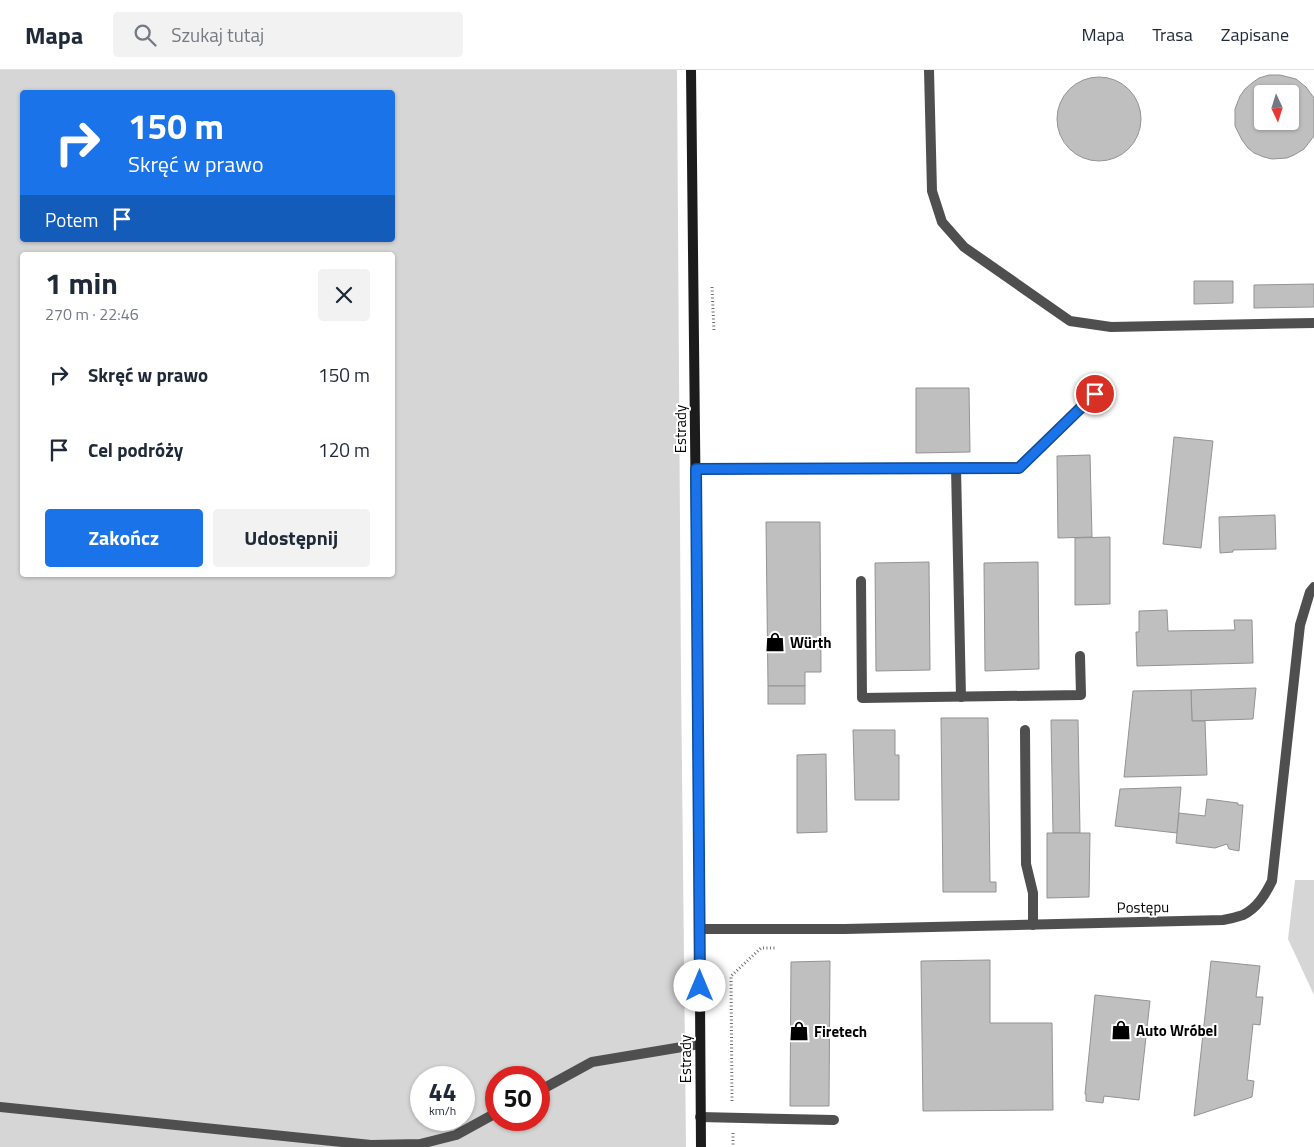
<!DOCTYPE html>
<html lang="pl">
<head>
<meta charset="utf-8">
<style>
  body { margin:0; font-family:"Titillium Web",sans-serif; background:#f2f2f3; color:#1f2937; height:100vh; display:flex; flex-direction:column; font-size:19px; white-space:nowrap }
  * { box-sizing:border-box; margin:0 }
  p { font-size:16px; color:#747a83 }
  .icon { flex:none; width:28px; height:28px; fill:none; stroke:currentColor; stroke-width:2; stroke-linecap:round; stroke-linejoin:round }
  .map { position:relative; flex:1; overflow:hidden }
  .drawer { position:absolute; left:20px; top:182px; width:375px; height:325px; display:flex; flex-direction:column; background:#fff; border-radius:5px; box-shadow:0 1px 4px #0004 }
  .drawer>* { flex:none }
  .hud { position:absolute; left:20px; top:20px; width:375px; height:152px; border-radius:5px; box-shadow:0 1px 4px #0004; background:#1a73e8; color:#fff; overflow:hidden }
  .needle { width:32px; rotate:176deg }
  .fabs { position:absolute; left:1254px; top:15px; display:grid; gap:10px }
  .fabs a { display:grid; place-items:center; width:45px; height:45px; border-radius:5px; background:#fff; box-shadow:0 1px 4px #0004; font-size:25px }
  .speed { position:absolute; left:410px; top:996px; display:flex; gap:10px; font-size:25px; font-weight:700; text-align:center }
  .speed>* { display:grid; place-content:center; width:65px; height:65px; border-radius:50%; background:#fff; box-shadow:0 1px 4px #0004; line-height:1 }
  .speed small { font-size:12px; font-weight:400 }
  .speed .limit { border:8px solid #d22; background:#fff; color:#111 }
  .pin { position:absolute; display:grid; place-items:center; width:42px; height:42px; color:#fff; margin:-21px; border:2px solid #fff; border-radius:50%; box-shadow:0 1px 5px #0007 }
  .me { position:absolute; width:55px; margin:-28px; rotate:0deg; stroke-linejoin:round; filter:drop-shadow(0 0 4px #0008) }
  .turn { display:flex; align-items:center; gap:18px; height:105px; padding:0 25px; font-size:22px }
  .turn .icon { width:65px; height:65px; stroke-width:2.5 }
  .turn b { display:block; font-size:35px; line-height:42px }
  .then { display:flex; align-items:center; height:48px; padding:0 25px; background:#0003; gap:10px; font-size:19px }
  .round { display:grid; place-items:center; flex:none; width:52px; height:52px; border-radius:5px; background:#f2f2f3 }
  .headline { display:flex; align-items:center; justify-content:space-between; height:85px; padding:0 25px }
  h1 { font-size:30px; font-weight:700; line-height:38px }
  .primary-button { display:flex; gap:10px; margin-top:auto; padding:10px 25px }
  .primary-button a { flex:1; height:58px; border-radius:5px; background:#1a73e8; color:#fff; font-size:20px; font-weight:700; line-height:58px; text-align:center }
  .primary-button a+a { background:#f2f2f3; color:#1f2937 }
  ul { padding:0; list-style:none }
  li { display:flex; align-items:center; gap:15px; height:75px; padding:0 25px }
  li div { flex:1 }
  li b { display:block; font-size:19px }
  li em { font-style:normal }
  header { display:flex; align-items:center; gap:30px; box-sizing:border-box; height:70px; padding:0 25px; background:#fff; border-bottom:1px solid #e0e1e3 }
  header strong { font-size:24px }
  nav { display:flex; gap:28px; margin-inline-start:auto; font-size:18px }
  .search { width:350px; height:45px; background:#f2f2f3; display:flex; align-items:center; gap:12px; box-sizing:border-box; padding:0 18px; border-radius:5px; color:#747a83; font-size:19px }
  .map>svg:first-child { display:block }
  .green { fill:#d6d6d6; fill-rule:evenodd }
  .building { fill:#bfbfbf; stroke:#939393; fill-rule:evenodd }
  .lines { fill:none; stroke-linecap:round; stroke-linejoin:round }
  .path { stroke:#717171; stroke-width:3; stroke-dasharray:1 2.5; stroke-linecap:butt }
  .service { stroke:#4f4f4f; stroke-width:10 }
  .minor { stroke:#4f4f4f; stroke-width:10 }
  .secondary { stroke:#1c1c1c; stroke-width:10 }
  .route-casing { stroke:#114b97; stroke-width:12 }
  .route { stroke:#1a73e8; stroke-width:9 }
  .labels { text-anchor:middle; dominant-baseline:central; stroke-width:4; stroke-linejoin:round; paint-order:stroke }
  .street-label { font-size:15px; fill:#000; stroke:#fff }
  .poi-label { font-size:15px; font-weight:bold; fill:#000; stroke:#fff; text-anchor:start }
</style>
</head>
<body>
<header>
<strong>Mapa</strong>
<div class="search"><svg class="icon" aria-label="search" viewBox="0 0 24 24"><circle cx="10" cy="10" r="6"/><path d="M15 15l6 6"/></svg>Szukaj tutaj</div>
<nav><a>Mapa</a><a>Trasa</a><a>Zapisane</a></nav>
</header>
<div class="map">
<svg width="1314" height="1077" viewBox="0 0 1314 1077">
  <rect width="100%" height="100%" fill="#fff"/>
  <g class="green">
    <path d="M 0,0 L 677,0 L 681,606 L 686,1077 L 0,1077 ZM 22,22 L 392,22 L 392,170 L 22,170 ZM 22,185 L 392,185 L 392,505 L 22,505 ZM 421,1008 L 464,1008 L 464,1050 L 421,1050 ZM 496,1008 L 539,1008 L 539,1050 L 496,1050 Z"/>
    <path d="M 1295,810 L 1314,810 L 1314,925 L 1288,869 Z"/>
  </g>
  <g class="building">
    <path d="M 1269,5 L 1280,5 L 1296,9 L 1306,17 L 1314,28 L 1314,66 L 1304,79 L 1294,85 L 1287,88 L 1272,89 L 1264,87 L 1254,83 L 1248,78 L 1242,70 L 1235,56 L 1235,39 L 1240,26 L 1245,19 L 1252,13 L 1259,8 ZM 1262,24 L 1290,24 L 1290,51 L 1262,51 Z"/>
    <circle cx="1099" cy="49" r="42"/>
    <path d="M 1194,211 L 1233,211 L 1233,233 L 1194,234 Z"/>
    <path d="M 1314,214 L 1314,237 L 1254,238 L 1254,215 Z"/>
    <path d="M 916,318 L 969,318 L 970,382 L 916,383 Z"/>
    <path d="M 1174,367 L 1213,371 L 1201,478 L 1163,474 Z"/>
    <path d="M 1090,385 L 1092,467 L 1058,468 L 1057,386 Z"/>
    <path d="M 1275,445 L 1276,479 L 1233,480 L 1233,482 L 1220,483 L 1219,447 Z"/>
    <path d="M 766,452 L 820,452 L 821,602 L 805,602 L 805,616 L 768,616 Z"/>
    <path d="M 1110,467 L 1110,534 L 1075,535 L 1075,468 Z"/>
    <path d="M 929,492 L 930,600 L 876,601 L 875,493 Z"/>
    <path d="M 1038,492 L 1039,599 L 985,601 L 984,493 Z"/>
    <path d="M 1167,540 L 1168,561 L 1235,560 L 1234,550 L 1252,550 L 1253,593 L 1137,596 L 1136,562 L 1139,562 L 1139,541 Z"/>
    <rect x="768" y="616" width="37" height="18"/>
    <path d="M 1256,618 L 1253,649 L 1192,651 L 1191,620 Z"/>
    <path d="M 1191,620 L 1192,651 L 1205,651 L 1207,705 L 1124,707 L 1133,621 Z"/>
    <path d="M 941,648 L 988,648 L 990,812 L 996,812 L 996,822 L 943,822 Z"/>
    <path d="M 1051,650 L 1078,650 L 1080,763 L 1053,763 Z"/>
    <path d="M 853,660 L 895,660 L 895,685 L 899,685 L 899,730 L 855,730 Z"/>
    <path d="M 826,684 L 827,762 L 797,763 L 797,685 Z"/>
    <path d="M 1181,717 L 1177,763 L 1115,756 L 1120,719 Z"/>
    <path d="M 1207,729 L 1238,733 L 1238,735 L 1243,735 L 1239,781 L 1229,779 L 1227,774 L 1215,778 L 1176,773 L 1179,743 L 1205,746 Z"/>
    <path d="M 1047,763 L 1090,763 L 1089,827 L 1047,828 Z"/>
    <path d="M 990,890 L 990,953 L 1052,953 L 1053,1040 L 923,1041 L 921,891 Z"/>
    <path d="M 830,891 L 829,1036 L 790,1036 L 791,892 Z"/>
    <path d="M 1211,891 L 1260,896 L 1256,927 L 1263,927 L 1260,955 L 1253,954 L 1247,1010 L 1254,1011 L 1252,1027 L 1194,1046 Z"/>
    <path d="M 1095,925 L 1150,931 L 1139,1030 L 1104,1026 L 1103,1033 L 1086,1031 L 1086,1024 L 1085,1024 Z"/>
  </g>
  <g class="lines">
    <g class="path">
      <path d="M 712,217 L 714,261"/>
      <path d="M 732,1031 L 731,906 L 761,878 L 776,878"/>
      <path d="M 733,1063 L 733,1077"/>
    </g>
    <g class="service">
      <path d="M 929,0 L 932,121 L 942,152 L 964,177 L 1070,251 L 1111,257 L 1314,253"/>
      <path d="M 956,398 L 961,627"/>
      <path d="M 696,399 L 1019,397 L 1095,324"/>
      <path d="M 861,511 L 862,628 L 1081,625 L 1080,586"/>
      <path d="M 1025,660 L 1026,794 L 1033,823 L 1033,855"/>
      <path d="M 539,1021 L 592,992 L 700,974"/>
      <path d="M 0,1037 L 371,1075 L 420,1074 L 456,1065 L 496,1043"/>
      <path d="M 700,1047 L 834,1050"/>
    </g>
    <path class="minor" d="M 700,859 L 845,859 L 1223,850 C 1229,849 1237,847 1243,845 C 1257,838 1265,825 1272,811 L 1300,555 L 1310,522 L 1314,517"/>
    <path class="secondary" d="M 691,0 L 698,635 L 701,1077"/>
  </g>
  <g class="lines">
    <defs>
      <path id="route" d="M 700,916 L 696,399 L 1019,398 L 1095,324"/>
    </defs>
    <use href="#route" class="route-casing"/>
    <use href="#route" class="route"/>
  </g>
  <defs>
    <symbol id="shop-bare" viewBox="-9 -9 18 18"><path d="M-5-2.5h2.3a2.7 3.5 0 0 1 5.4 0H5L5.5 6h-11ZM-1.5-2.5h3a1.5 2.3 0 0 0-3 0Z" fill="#000" stroke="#fff" stroke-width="2.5" paint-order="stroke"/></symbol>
  </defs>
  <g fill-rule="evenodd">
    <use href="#shop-bare" x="761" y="558" width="28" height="28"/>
    <use href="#shop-bare" x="1107" y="946" width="28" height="28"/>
    <use href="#shop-bare" x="785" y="947" width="28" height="28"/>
  </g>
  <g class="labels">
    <g class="street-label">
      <text transform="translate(680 359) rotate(-90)">Estrady</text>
      <text transform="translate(1143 837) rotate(-1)">Postępu</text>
      <text transform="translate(685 989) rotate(-90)">Estrady</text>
    </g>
    <g class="poi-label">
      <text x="790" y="572">Würth</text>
      <text x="1136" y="960">Auto Wróbel</text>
      <text x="814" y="961">Firetech</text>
    </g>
  </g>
</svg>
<div class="fabs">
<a><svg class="needle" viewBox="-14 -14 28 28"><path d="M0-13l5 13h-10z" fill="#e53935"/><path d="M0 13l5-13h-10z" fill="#747a83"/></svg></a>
</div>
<div class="speed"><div>44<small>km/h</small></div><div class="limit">50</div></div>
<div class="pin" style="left:1095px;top:324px;background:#d93025"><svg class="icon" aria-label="arrive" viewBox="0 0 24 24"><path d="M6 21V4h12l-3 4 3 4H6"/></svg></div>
<svg class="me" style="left:700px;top:916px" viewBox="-20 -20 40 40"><circle r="19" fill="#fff"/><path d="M0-13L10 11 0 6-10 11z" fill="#1a73e8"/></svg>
<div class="hud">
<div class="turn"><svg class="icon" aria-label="right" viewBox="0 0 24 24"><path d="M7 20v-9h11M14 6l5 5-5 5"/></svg><div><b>150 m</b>Skręć w prawo</div></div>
<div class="then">Potem<svg class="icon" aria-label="arrive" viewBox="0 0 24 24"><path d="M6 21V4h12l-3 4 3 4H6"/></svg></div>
</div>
<section class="drawer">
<div class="headline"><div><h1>1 min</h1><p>270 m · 22:46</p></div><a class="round"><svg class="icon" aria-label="close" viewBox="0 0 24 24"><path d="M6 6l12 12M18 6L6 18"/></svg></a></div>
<ul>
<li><svg class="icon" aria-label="right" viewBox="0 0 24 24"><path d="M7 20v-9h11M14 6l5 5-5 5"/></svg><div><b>Skręć w prawo</b></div><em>150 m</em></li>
<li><svg class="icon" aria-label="arrive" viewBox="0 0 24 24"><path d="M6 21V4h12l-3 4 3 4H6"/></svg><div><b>Cel podróży</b></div><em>120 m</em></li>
</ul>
<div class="primary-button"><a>Zakończ</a><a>Udostępnij</a></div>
</section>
</div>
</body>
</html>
